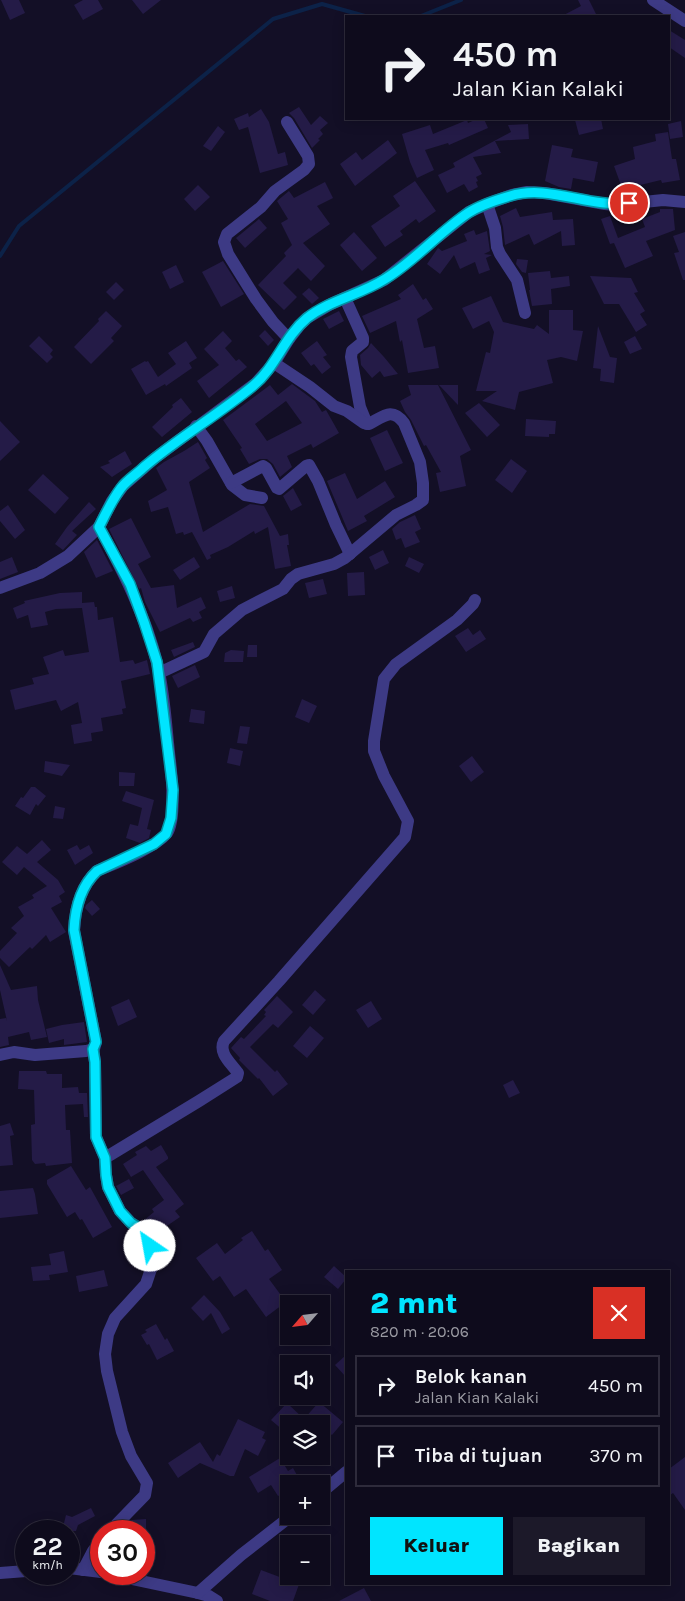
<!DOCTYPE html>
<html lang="id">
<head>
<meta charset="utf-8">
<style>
  body { margin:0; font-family:Karla,sans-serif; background:#1c1929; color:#f1f3f6; height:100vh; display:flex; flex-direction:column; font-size:19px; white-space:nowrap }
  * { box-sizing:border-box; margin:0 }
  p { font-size:16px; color:#9b9ba3 }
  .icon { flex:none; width:28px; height:28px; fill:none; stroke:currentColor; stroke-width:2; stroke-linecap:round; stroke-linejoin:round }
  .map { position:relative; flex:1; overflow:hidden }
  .panel { position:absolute; left:345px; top:1270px; width:325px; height:315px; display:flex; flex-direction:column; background:#0e0b1c; border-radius:0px; box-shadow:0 2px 12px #0003,0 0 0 1px #2e2b3b }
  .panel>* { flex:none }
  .top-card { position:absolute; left:345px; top:15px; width:325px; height:105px; border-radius:0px; box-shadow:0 2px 12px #0003,0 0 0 1px #2e2b3b; background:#0e0b1c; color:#f1f3f6; overflow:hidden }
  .needle { width:32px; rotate:242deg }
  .fabs { position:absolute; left:280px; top:1295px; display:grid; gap:10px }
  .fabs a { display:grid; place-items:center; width:50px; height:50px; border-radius:0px; background:#0e0b1c; box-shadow:0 2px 12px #0003,0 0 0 1px #2e2b3b; font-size:25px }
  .speed { position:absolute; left:15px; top:1520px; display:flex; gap:10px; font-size:25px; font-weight:700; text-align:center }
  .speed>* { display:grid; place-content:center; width:65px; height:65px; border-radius:50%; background:#0e0b1c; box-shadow:0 2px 12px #0003,0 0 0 1px #2e2b3b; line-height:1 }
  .speed small { font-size:12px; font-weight:400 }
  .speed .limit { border:8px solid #d22; background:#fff; color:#111 }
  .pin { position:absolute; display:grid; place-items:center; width:42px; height:42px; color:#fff; margin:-21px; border:2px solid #fff; border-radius:50%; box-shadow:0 1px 5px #0007 }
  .me { position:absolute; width:55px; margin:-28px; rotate:327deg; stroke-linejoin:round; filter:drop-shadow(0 0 4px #0008) }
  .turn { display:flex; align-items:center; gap:18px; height:105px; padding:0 25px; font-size:22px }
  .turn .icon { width:65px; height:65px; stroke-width:2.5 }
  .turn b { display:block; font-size:35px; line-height:42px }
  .round { display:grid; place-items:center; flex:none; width:52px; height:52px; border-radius:0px; background:#1c1929 }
  .headline { display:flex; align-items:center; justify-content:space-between; height:85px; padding:0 25px }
  h1 { font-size:30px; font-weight:800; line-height:38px; color:#00e5ff }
  .primary-button { display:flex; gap:10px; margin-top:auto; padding:10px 25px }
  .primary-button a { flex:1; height:58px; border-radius:0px; background:#00e5ff; color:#111; font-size:20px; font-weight:800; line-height:58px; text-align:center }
  .primary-button a+a { background:#1c1929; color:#f1f3f6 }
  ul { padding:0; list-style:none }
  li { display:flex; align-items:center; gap:15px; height:62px; margin:0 10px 8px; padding:0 15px; border:2px solid #2e2b3b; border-radius:0px }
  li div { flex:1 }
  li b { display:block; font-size:19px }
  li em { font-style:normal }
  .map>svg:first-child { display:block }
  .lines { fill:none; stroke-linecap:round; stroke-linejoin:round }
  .stream { stroke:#0c2248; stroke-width:4 }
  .building { fill:#241b47; fill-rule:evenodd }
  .minor { stroke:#3d3a85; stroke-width:12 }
  .route-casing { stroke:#0095a6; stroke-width:12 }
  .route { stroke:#00e5ff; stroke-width:9 }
</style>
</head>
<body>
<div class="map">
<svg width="685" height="1601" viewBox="0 0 685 1601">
  <rect width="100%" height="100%" fill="#130f26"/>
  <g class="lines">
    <g class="stream">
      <path d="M 421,16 L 461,0"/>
      <path d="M 0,256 L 19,226 L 273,19 L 322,4 L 365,16"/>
    </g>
  </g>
  <g class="building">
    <path d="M 1,0 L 19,0 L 25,13 L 10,20 Z"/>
    <path d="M 83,0 L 98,0 L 103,9 L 83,20 L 74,5 Z"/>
    <path d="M 132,0 L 161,0 L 143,14 Z"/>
    <path d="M 578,0 L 589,0 L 597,16 L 562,16 L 581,6 Z"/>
    <path d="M 669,30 L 685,40 L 685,58 L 669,47 Z"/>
    <path d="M 299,107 L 311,125 L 320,116 L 328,123 L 320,130 L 323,134 L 318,139 L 320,140 L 312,148 L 294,118 L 289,113 Z"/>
    <path d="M 261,109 L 269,122 L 278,154 L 285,152 L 288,165 L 260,173 L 248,127 L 239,130 L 234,119 L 248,113 L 249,117 Z"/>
    <path d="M 477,119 L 484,119 L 488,128 L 449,145 L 448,143 L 425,150 L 434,170 L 417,178 L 410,162 L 402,134 L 430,125 L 433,134 L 467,120 L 468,123 Z"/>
    <path d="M 582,119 L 601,119 L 603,129 L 579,135 L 575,120 Z"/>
    <path d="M 681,121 L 683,137 L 670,139 L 668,124 Z"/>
    <path d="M 528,124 L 529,139 L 495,141 L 501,153 L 473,157 L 482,174 L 476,177 L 478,181 L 476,182 L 478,187 L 469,192 L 464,184 L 447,193 L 438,175 L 455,167 L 453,163 L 511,132 L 508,125 Z"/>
    <path d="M 218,126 L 225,132 L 211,151 L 203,146 Z"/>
    <path d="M 668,132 L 672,159 L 676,159 L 680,180 L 662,183 L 661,180 L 632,187 L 634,194 L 625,196 L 614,166 L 635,159 L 633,147 L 656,141 L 655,134 Z"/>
    <path d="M 388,140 L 397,153 L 355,186 L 340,164 L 356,152 L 362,160 Z"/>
    <path d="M 552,145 L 573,149 L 571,157 L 598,162 L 594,182 L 573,178 L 571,189 L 559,187 L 545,181 Z"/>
    <path d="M 415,181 L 436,211 L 419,223 L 416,219 L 400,231 L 403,235 L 385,247 L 371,226 L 400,206 L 393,196 Z"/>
    <path d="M 325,182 L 333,198 L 317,206 L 330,224 L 303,243 L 325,266 L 311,281 L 298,268 L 283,283 L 297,297 L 284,310 L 258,285 L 286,256 L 284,253 L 292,245 L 281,223 L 288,219 L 277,201 L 289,191 L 294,198 Z"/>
    <path d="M 198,185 L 210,197 L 195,211 L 184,199 Z"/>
    <path d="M 516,208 L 520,217 L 552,212 L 553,220 L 573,219 L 575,245 L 562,246 L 561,231 L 534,245 L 529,234 L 505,245 L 503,227 L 500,216 Z"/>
    <path d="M 660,209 L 673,209 L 675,230 L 646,241 L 653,256 L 625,268 L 614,243 L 610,244 L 601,219 L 610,216 L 618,238 L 645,227 L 642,219 L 660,212 Z"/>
    <path d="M 259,219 L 267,228 L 245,248 L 236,238 Z"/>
    <path d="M 474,230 L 476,235 L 487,231 L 490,251 L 484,254 L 492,255 L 486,258 L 490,270 L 479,274 L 475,262 L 460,269 L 454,255 L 440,274 L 427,264 L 438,248 L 442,251 L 467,241 L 464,234 Z"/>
    <path d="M 354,232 L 377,258 L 362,271 L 340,245 Z"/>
    <path d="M 685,232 L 685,280 L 683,280 L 674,253 L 679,252 L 673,236 Z"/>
    <path d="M 517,259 L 528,260 L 526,273 L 522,272 L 516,264 Z"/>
    <path d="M 223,261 L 244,294 L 221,307 L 202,272 Z"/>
    <path d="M 176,265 L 184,282 L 170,289 L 162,272 Z"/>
    <path d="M 550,271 L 551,278 L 569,276 L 570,286 L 551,289 L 552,304 L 532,306 L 529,290 L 530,290 L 528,273 Z"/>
    <path d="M 590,276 L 631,278 L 638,292 L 634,293 L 645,311 L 640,314 L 647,325 L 636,332 L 619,304 L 604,304 Z"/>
    <path d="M 116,282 L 124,290 L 114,300 L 106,292 Z"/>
    <path d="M 413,284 L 423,300 L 426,298 L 433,309 L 417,319 L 424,348 L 435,346 L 439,368 L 408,373 L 402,340 L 400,342 L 396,321 L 370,333 L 362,316 L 401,299 L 398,295 Z"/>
    <path d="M 309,288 L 319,298 L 312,304 L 302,294 Z"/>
    <path d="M 491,296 L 503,322 L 534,329 L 537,325 L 549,334 L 549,310 L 573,310 L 573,330 L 583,331 L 577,361 L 561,357 L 547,360 L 553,383 L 519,392 L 515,410 L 482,401 L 497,391 L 476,391 L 486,352 L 490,353 L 494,332 L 489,321 L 473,329 L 462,308 Z"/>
    <path d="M 106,311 L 122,326 L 111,338 L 114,341 L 91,364 L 74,347 L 99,321 L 98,319 Z"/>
    <path d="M 339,311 L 344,321 L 329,329 L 323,319 Z"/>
    <path d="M 598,326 L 610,357 L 617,358 L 614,383 L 600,381 L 601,369 L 593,368 Z"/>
    <path d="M 265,330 L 274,340 L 268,346 L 259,336 Z"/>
    <path d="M 223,331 L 232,341 L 225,348 L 236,361 L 239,359 L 247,367 L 209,398 L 197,381 L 219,365 L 204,349 Z"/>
    <path d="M 39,336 L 53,350 L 50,354 L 53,357 L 47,363 L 29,346 Z"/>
    <path d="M 635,336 L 642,349 L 630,354 L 624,342 Z"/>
    <path d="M 186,341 L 197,358 L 189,363 L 192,368 L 166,386 L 165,384 L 146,395 L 131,369 L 145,361 L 146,362 L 148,361 L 158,377 L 176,364 L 168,353 Z"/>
    <path d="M 317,341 L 327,355 L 323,357 L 331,367 L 322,374 L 314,364 L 311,366 L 301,353 Z"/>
    <path d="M 371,343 L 384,357 L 398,374 L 384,377 L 380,371 L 372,378 L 361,365 L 360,355 L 368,348 Z"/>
    <path d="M 292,384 L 315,401 L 322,412 L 326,410 L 339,433 L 313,448 L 311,444 L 287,456 L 292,467 L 280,477 L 273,464 L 267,459 L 260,459 L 249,464 L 240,449 L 242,448 L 223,420 L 270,385 L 278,395 ZM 286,401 L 302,423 L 267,441 L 255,424 Z"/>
    <path d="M 408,385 L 438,385 L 471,450 L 460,456 L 466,486 L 440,492 L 436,473 L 441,472 L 426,445 L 424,446 L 411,420 L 405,412 L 400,401 L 411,395 Z"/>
    <path d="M 439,385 L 458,385 L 458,405 Z"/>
    <path d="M 181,398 L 192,412 L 162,437 L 152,427 L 173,407 L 172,405 Z"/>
    <path d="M 479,403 L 500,425 L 487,437 L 465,413 Z"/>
    <path d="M 526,419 L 556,421 L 555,434 L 549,434 L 549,437 L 525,436 Z"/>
    <path d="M 0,421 L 20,442 L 0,461 Z"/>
    <path d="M 387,430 L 403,463 L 385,471 L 370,438 Z"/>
    <path d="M 198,442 L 207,458 L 205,460 L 210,468 L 189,482 L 203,532 L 250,504 L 264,506 L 280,536 L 288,534 L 289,545 L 287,545 L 291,566 L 275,569 L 268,527 L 255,534 L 254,531 L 228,547 L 210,555 L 211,558 L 207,560 L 192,532 L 184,535 L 183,532 L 176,534 L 168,507 L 151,512 L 148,501 L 167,490 L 156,468 L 164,462 L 184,451 Z"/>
    <path d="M 125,451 L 132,464 L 112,477 L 100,467 L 110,463 L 108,461 Z"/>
    <path d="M 511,459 L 527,471 L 512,493 L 495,480 Z"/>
    <path d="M 345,473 L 357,499 L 385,481 L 395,497 L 364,516 L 367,521 L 348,531 L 327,481 Z"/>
    <path d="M 43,474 L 69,498 L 55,514 L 28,490 Z"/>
    <path d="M 293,488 L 302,505 L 291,511 L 283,496 Z"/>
    <path d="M 89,502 L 96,509 L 72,531 L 77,535 L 63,550 L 55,544 L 67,527 L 68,528 L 67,527 Z"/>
    <path d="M 8,505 L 25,530 L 15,539 L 0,521 L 0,511 Z"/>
    <path d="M 415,515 L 421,529 L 415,532 L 420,542 L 405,548 L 401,538 L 396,540 L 392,529 L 400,522 Z"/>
    <path d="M 131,518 L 151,557 L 138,564 L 151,588 L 174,585 L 177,608 L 201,597 L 206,608 L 199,612 L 202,618 L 193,622 L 190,618 L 160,632 L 145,602 L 141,588 L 139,589 L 109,529 Z"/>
    <path d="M 97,540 L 113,571 L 96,578 L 84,552 Z"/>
    <path d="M 383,550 L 389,563 L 375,570 L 369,557 Z"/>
    <path d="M 12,557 L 18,572 L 0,579 L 0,562 Z"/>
    <path d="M 194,557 L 200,567 L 180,580 L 173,570 Z"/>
    <path d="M 409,557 L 424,564 L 419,573 L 405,566 Z"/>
    <path d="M 364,572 L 365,595 L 348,596 L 347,573 Z"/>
    <path d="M 323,579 L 327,594 L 309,598 L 305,583 Z"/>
    <path d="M 232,586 L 235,598 L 220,602 L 217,591 Z"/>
    <path d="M 82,592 L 82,603 L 94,602 L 95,607 L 97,607 L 98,620 L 113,617 L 120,662 L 133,660 L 135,664 L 147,660 L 150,674 L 121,681 L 126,708 L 122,709 L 123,714 L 101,718 L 103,731 L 91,733 L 92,741 L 74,744 L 71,725 L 82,723 L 78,702 L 61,711 L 56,700 L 15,710 L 10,690 L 34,684 L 32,678 L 49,674 L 43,657 L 63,650 L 65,656 L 89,652 L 82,608 L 56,609 L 45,612 L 48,625 L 31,628 L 28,615 L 17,619 L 13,608 L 25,603 L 24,601 L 60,593 Z"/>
    <path d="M 468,628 L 473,635 L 480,630 L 486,639 L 466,652 L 455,636 Z"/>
    <path d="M 193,642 L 195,647 L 174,657 L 171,650 Z"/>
    <path d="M 248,645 L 257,645 L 257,657 L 247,657 Z"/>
    <path d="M 231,650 L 244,651 L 243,662 L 224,662 L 225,653 Z"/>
    <path d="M 195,665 L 200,677 L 178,688 L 172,676 Z"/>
    <path d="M 302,699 L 317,706 L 309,723 L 295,717 Z"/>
    <path d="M 191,709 L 205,711 L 204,724 L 189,722 Z"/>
    <path d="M 240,726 L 250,727 L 247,744 L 237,743 Z"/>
    <path d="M 230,748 L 243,751 L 240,766 L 227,763 Z"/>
    <path d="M 472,756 L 484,772 L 471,782 L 459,766 Z"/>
    <path d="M 45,761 L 70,765 L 62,776 L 44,772 Z"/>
    <path d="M 119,772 L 135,773 L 134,786 L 119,786 Z"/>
    <path d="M 31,787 L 35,787 L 46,796 L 38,806 L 36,804 L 30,815 L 15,806 L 21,797 L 23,798 Z"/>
    <path d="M 126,791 L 154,800 L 147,829 L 151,830 L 149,838 L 140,843 L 126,838 L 130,824 L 138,826 L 142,808 L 122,801 Z"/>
    <path d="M 55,806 L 65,808 L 63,819 L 53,818 Z"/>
    <path d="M 42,840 L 51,850 L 37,862 L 58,880 L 65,892 L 59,896 L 62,902 L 51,908 L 66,932 L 50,942 L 46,935 L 32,949 L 30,947 L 9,967 L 0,958 L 0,951 L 17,933 L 11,928 L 24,916 L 18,907 L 34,898 L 32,895 L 47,886 L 24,867 L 17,875 L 2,862 L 17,846 L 27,854 Z"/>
    <path d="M 77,845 L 80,850 L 89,845 L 93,853 L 75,865 L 67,850 Z"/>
    <path d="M 92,900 L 100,909 L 92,916 L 85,908 L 86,905 Z"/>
    <path d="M 0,965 L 11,990 L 37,986 L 38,1000 L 47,1037 L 31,1040 L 29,1032 L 8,1037 L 9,1045 L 0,1047 L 0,1019 L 6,1018 L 7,1021 L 0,990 Z"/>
    <path d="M 315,990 L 326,1000 L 313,1015 L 302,1005 Z"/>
    <path d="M 277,996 L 293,1012 L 278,1028 L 273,1024 L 250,1047 L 275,1072 L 277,1070 L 288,1084 L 273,1096 L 259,1078 L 258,1079 L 239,1060 L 240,1058 L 231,1048 L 241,1037 L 244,1039 L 266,1016 L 264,1015 L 266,1012 L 264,1010 Z"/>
    <path d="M 129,999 L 137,1017 L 118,1026 L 111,1007 Z"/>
    <path d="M 371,1001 L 382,1019 L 368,1028 L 356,1010 Z"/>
    <path d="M 84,1022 L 87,1042 L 64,1045 L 64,1039 L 49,1043 L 46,1029 L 62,1025 Z"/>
    <path d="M 310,1026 L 324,1038 L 307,1058 L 293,1046 Z"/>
    <path d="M 19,1071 L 46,1071 L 47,1074 L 62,1074 L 62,1088 L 78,1087 L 79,1093 L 87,1093 L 88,1117 L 84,1117 L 83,1104 L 65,1105 L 66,1130 L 70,1130 L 72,1163 L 46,1166 L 45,1163 L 35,1164 L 32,1160 L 31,1125 L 35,1124 L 34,1090 L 18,1089 Z"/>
    <path d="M 513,1080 L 520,1093 L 509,1098 L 503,1085 Z"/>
    <path d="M 10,1123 L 14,1135 L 10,1136 L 13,1165 L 0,1166 L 0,1126 Z"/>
    <path d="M 161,1145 L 168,1157 L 168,1159 L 156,1167 L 184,1204 L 175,1211 L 180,1217 L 155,1234 L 152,1228 L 143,1221 L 154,1212 L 152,1209 L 164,1200 L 143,1170 L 131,1177 L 123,1164 L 137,1155 L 135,1152 L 146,1146 L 151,1151 Z"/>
    <path d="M 71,1166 L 86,1190 L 90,1187 L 112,1227 L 93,1238 L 82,1219 L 80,1220 L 75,1212 L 67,1217 L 47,1184 L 47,1180 Z"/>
    <path d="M 129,1179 L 134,1188 L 121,1195 L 116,1186 Z"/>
    <path d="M 33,1188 L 35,1194 L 38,1214 L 0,1218 L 0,1191 Z"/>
    <path d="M 252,1231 L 265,1251 L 268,1249 L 282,1270 L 269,1279 L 286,1302 L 266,1317 L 246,1289 L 234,1297 L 220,1276 L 213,1281 L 196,1258 L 217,1243 L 225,1254 L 243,1240 L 241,1238 Z"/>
    <path d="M 64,1251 L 68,1272 L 49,1275 L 50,1280 L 33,1281 L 31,1267 L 51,1265 L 49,1254 Z"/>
    <path d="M 334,1266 L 346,1277 L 346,1279 L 338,1289 L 324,1277 Z"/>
    <path d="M 104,1270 L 108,1286 L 79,1292 L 76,1276 Z"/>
    <path d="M 204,1295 L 220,1312 L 230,1329 L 222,1334 L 211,1313 L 203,1321 L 191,1308 Z"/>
    <path d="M 156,1324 L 165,1340 L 167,1338 L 174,1351 L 157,1360 L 149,1344 L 147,1345 L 141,1335 L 147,1332 L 145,1330 Z"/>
    <path d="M 346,1355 L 346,1377 L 335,1365 Z"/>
    <path d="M 319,1402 L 343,1422 L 332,1435 L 327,1431 L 321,1437 L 321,1424 L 289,1424 L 289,1426 L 284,1431 L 271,1420 L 287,1403 L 304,1419 Z"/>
    <path d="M 238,1419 L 265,1432 L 262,1438 L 266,1440 L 258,1456 L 245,1449 L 234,1476 L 230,1476 L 200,1463 L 178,1478 L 168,1463 L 200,1442 L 213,1462 L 217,1454 L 220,1456 Z"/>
    <path d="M 685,1457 L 685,1510 L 673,1493 L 669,1496 L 669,1469 Z"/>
    <path d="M 280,1458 L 288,1471 L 293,1468 L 302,1484 L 289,1484 L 289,1490 L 278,1496 L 271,1485 L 258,1493 L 249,1477 Z"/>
    <path d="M 91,1508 L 95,1516 L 78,1525 L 76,1531 L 62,1531 L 66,1515 L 72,1517 Z"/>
    <path d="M 146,1519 L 146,1531 L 124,1531 L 124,1528 L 132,1520 Z"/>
    <path d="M 261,1570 L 285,1579 L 286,1576 L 302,1576 L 293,1601 L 270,1601 L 252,1594 Z"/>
    <path d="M 364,1588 L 371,1601 L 339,1601 Z"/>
  </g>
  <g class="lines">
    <g class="minor">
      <path d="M 653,0 L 685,21"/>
      <path d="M 287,122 L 308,156 L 309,164 L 304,170 L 275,191 L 261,207 L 227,234 L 224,242 L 228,254 L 256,299 L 273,322 L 289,339"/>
      <path d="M 487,204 L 495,228 L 497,247 L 500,254 L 517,280 L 525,313"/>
      <path d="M 345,298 L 363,338 L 363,342 L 352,351 L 351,357 L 360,407 L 367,424"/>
      <path d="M 196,426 L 207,441 L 232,485 L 245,495 L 262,498"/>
      <path d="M 231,483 L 263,466 L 266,468 L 277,488 L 279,489 L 306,466 L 309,465 L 318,481 L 336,525 L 350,554"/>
      <path d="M 0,588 L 40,573 L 68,556 L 99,527 L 112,501 L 123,486 L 155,458 L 256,383 L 274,363 L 289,339 L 299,326 L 307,318 L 329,305 L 384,280 L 469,212 L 487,204 L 512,195 L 527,192 L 545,193 L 605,204 L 615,205 L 663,200 L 685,202"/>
      <path d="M 159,673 L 204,652 L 214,634 L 242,610 L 283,589 L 291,579 L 298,574 L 334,564 L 345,558 L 396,515 L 416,505 L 423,500 L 423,483 L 420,462 L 404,423 C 392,407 384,416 369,424 L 364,423 L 347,411 L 334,406 L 310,387 L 274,363"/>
      <path d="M 93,1049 L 95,1062 L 96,1137 L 105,1158 L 106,1175 L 108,1187 L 120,1211 L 131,1223 L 141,1229 L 146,1234 L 150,1246 L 152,1266 L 146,1284 L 115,1318 L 108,1334 L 105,1354 L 107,1371 L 122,1432 L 131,1456 L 147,1483 L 145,1495 L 110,1531"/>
      <path d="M 0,1055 L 14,1052 L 35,1055 L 86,1051 L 94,1049 L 96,1042 L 74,931 C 75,909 81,886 97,871 C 116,863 155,848 167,833 C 176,820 172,777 170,761 C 166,729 165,695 157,663 C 145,614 123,571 99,527"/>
      <path d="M 105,1158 L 199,1101 L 237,1077 L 238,1073 C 231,1063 218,1053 224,1041 L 279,981 L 405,837 L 408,821 L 384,776 L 374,751 L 374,741 L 384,679 L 396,664 L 457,620 L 473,604 L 475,600"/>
      <path d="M 321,1493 L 346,1472"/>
      <path d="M 69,1568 L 101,1572"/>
      <path d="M 83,1570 L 93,1551 L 101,1541"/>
      <path d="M 0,1573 L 26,1571"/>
      <path d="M 108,1574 L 198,1593 L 209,1596 L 217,1601"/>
      <path d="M 198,1593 L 241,1555 L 291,1516"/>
    </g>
  </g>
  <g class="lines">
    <defs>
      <path id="route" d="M 150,1246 L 146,1234 L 141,1229 L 131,1223 L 120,1211 L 108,1187 L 106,1175 L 105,1158 L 96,1137 L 95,1062 L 93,1049 L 96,1042 L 74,930 C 75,909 81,886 97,871 L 154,844 L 166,834 L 171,818 L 173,790 L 157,662 L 144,622 L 130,584 L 99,527 C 106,513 112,500 121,488 C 127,480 137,474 144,467 C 178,438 218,415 253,386 C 276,367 284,337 307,318 C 330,300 360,295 385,279 C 415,261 438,233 468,213 C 480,205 496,200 510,196 C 549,184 589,208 629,203"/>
    </defs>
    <use href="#route" class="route-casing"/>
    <use href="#route" class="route"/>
  </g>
</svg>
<div class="fabs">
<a><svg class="needle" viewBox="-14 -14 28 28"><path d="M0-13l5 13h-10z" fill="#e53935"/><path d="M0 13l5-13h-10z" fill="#9b9ba3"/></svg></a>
<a><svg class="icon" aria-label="sound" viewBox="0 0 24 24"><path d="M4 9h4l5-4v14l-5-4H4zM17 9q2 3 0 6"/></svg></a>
<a><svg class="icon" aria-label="layers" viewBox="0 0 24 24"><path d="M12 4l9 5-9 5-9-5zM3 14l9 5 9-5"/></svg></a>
<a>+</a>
<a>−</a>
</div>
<div class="speed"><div>22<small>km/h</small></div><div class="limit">30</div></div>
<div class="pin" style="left:629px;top:203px;background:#d93025"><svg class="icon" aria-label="arrive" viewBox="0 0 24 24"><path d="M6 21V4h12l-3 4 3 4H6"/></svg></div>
<svg class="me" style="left:150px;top:1246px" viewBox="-20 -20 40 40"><circle r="19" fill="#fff"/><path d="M0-13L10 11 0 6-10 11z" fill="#00e5ff"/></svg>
<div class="top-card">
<div class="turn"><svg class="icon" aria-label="right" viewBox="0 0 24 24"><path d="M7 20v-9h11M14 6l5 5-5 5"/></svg><div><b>450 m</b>Jalan Kian Kalaki</div></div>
</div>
<section class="panel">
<div class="headline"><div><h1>2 mnt</h1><p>820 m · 20:06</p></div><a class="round" style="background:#d93025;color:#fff"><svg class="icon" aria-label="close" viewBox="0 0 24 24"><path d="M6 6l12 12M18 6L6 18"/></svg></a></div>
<ul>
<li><svg class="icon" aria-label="right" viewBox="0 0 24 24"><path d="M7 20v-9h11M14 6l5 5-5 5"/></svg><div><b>Belok kanan</b><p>Jalan Kian Kalaki</p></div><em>450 m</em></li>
<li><svg class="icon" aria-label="arrive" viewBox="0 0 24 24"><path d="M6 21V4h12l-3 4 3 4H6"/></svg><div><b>Tiba di tujuan</b></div><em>370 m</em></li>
</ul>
<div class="primary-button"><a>Keluar</a><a>Bagikan</a></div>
</section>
</div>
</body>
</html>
